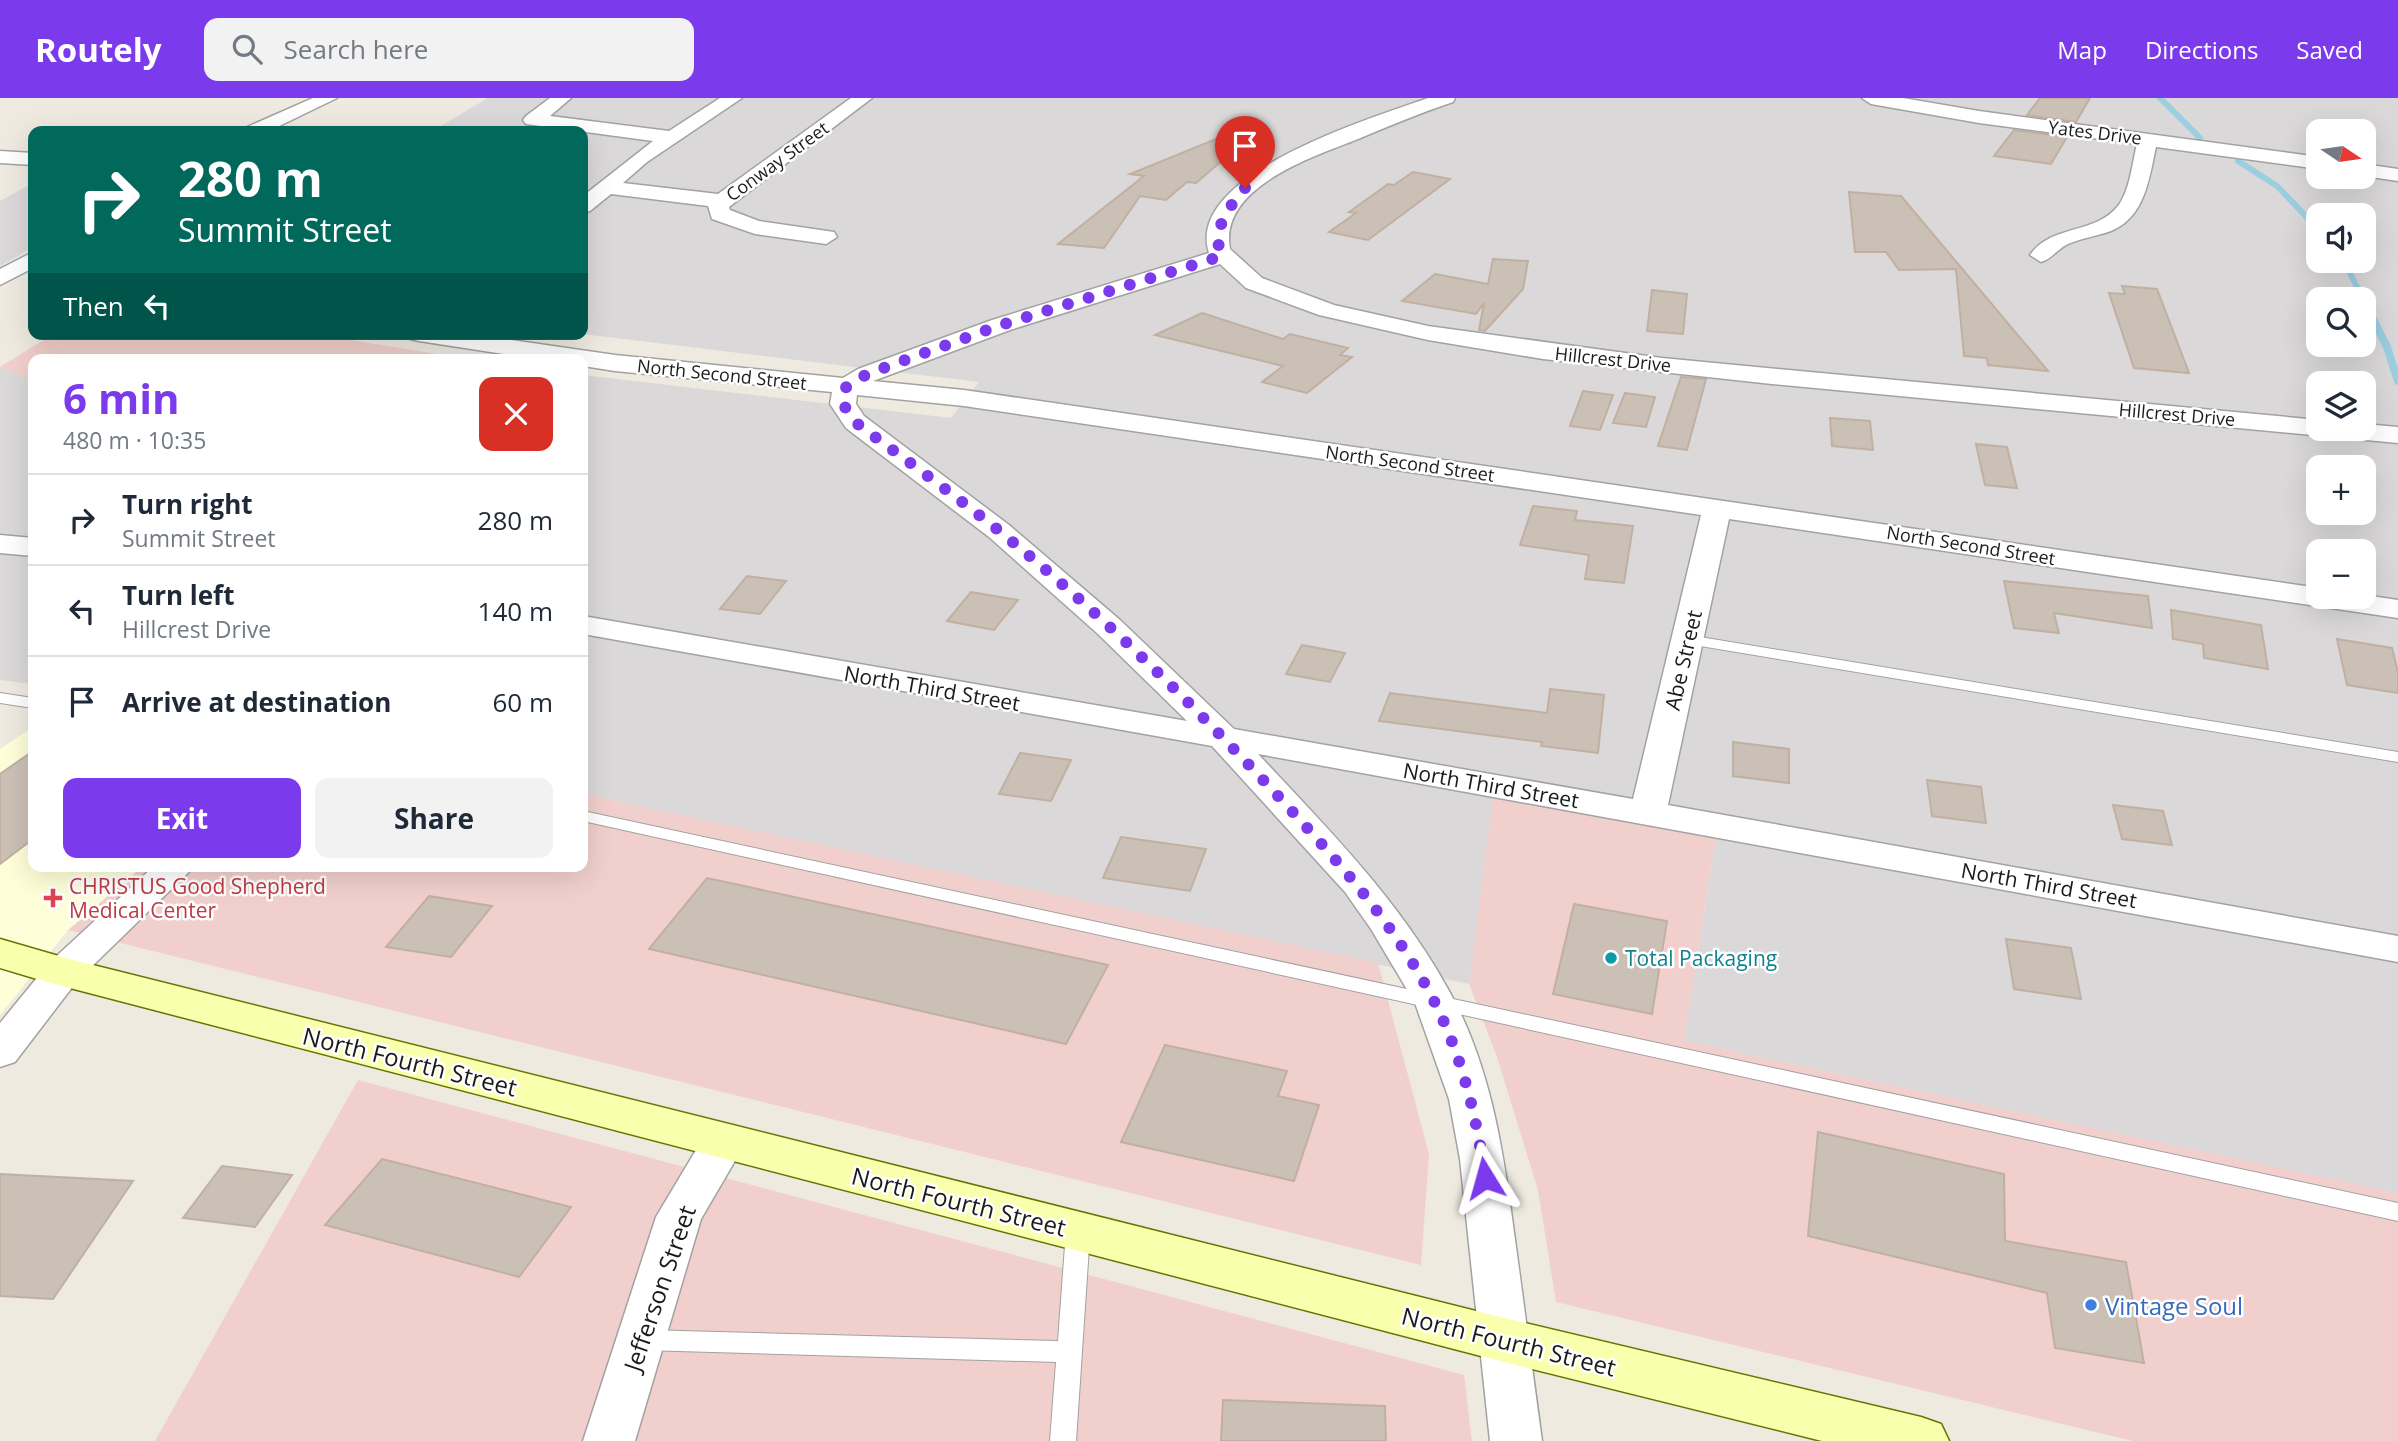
<!DOCTYPE html>
<html lang="en">
<head>
<meta charset="utf-8">
<style>
  body { margin:0; font-family:"Open Sans",sans-serif; background:#f2f2f3; color:#1f2937; height:100vh; display:flex; flex-direction:column; font-size:26px; white-space:nowrap }
  * { box-sizing:border-box; margin:0 }
  p { font-size:23px; color:#747a83 }
  .icon { flex:none; width:38px; height:38px; fill:none; stroke:currentColor; stroke-width:2; stroke-linecap:round; stroke-linejoin:round }
  .map { position:relative; flex:1; overflow:hidden }
  .drawer { position:absolute; left:28px; top:256px; width:560px; height:518px; display:flex; flex-direction:column; background:#fff; border-radius:14px; box-shadow:0 7px 28px #0002 }
  .drawer>* { flex:none }
  .guide { position:absolute; left:28px; top:28px; width:560px; height:214px; border-radius:14px; box-shadow:0 7px 28px #0002; background:#00695c; color:#fff; overflow:hidden }
  .needle { width:46px; rotate:103deg }
  .controls { position:absolute; left:2306px; top:21px; display:grid; gap:14px }
  .controls a { display:grid; place-items:center; width:70px; height:70px; border-radius:14px; background:#fff; box-shadow:0 7px 28px #0002; font-size:35px }
  .pin { position:absolute; display:grid; place-items:center; width:60px; height:60px; color:#fff; margin:-72px -30px; border-radius:50% 50% 50% 0; rotate:-45deg; box-shadow:0 0 7px #0007 }
  .pin .icon { rotate:45deg }
  .me { position:absolute; width:77px; margin:-38px; rotate:352deg; stroke-linejoin:round; filter:drop-shadow(0 0 5px #0008) }
  .turn { display:flex; align-items:center; gap:24px; height:147px; padding:0 35px; font-size:32px }
  .turn .icon { width:91px; height:91px; stroke-width:2.5 }
  .turn b { display:block; font-size:49px; line-height:60px }
  .then { display:flex; align-items:center; height:66px; padding:0 35px; background:#0003; gap:14px; font-size:26px }
  .round { display:grid; place-items:center; flex:none; width:74px; height:74px; border-radius:14px; background:#f2f2f3 }
  .overview { display:flex; align-items:center; justify-content:space-between; height:119px; padding:0 35px }
  h1 { font-size:42px; font-weight:700; line-height:52px; color:#7c3aed }
  .button { display:flex; gap:14px; margin-top:auto; padding:14px 35px }
  .button a { flex:1; height:80px; border-radius:14px; background:#7c3aed; color:#fff; font-size:28px; font-weight:700; line-height:80px; text-align:center }
  .button a+a { background:#f2f2f3; color:#1f2937 }
  ul { padding:0; list-style:none }
  li { display:flex; align-items:center; gap:21px; height:91px; padding:0 35px; border-top:2px solid #e0e1e3 }
  li div { flex:1 }
  li b { display:block; font-size:26px }
  li em { font-style:normal }
  header { display:flex; align-items:center; gap:42px; box-sizing:border-box; height:98px; padding:0 35px; background:#7c3aed; color:#fff }
  header strong { font-size:33px }
  nav { display:flex; gap:38px; margin-inline-start:auto; font-size:24px }
  .search { width:490px; height:63px; background:#f2f2f3; display:flex; align-items:center; gap:18px; box-sizing:border-box; padding:0 24px; border-radius:14px; color:#747a83; font-size:26px }
  .map>svg:first-child { display:block }
  .residential { fill:#dad8d8; fill-rule:evenodd }
  .commercial { fill:#f1cfcc }
  .education { fill:#feffd8 }
  .lines { fill:none; stroke-linecap:round; stroke-linejoin:round }
  .stream-far1 { stroke:#9bcfe0; stroke-width:6 }
  .stream { stroke:#9bcfe0; stroke-width:8 }
  .building { fill:#cac0b6; stroke:#c1b0a1; stroke-width:2 }
  .lane-casing { stroke:#a2a2a2; stroke-width:2 }
  .street-casing { stroke:#a2a2a2; stroke-width:3 }
  .secondary-casing { stroke:#667500; stroke-width:3 }
  .lane { fill:#fff; fill-rule:evenodd }
  .street { fill:#fff; fill-rule:evenodd }
  .secondary { fill:#f9ffad; fill-rule:evenodd }
  .route { stroke:#7c3aed; stroke-width:12; stroke-dasharray:0 21.6 }
  .health-dot { fill:#e0444e; stroke:#fff; stroke-width:2.5 }
  .culture-dot { fill:#0f9aa8; stroke:#fff; stroke-width:2.5 }
  .shop-dot { fill:#3f7fe0; stroke:#fff; stroke-width:2.5 }
  .labels { text-anchor:middle; dominant-baseline:central; stroke-width:5; stroke-linejoin:round; paint-order:stroke }
  .far-street-label { font-size:18px; fill:#1b1b1b; stroke:#fff }
  .street-label { font-size:21px; fill:#1b1b1b; stroke:#fff }
  .health-label { font-size:21px; fill:#be3a42; stroke:#fff; text-anchor:start }
  .culture-label { font-size:21px; fill:#0d838f; stroke:#fff; text-anchor:start }
  .near-street-label { font-size:24px; fill:#1b1b1b; stroke:#fff }
  .near-shop-label { font-size:24px; fill:#366cbe; stroke:#fff; text-anchor:start }
</style>
</head>
<body>
<header>
<strong>Routely</strong>
<div class="search"><svg class="icon" aria-label="search" viewBox="0 0 24 24"><circle cx="10" cy="10" r="6"/><path d="M15 15l6 6"/></svg>Search here</div>
<nav><a>Map</a><a>Directions</a><a>Saved</a></nav>
</header>
<div class="map">
<svg width="2398" height="1343" viewBox="0 0 2398 1343">
  <rect width="100%" height="100%" fill="#eeeae0"/>
  <g class="residential">
    <path d="M 488,0 L 2398,0 L 2398,1095 L 1684,943 L 1716,739 L 1493,699 L 1469,886 L 583,696 L 583,277 L 951,320 L 979,284 L 583,236 L 583,33 L 432,33 ZM 2319,33 L 2364,33 L 2364,79 L 2319,79 ZM 2319,117 L 2364,117 L 2364,163 L 2319,163 ZM 2319,201 L 2364,201 L 2364,247 L 2319,247 ZM 2319,285 L 2364,285 L 2364,331 L 2319,331 ZM 2319,369 L 2364,369 L 2364,415 L 2319,415 ZM 2319,453 L 2364,453 L 2364,499 L 2319,499 Z"/>
    <path d="M 33,85 L 33,149 L 0,168 L 0,103 Z"/>
    <path d="M 0,269 L 33,283 L 33,586 L 0,582 Z"/>
  </g>
  <g class="commercial">
    <path d="M 53,236 L 313,236 L 468,261 L 33,261 L 33,283 L 0,269 Z"/>
    <path d="M 583,696 L 1378,865 L 1429,1056 L 1421,1167 L 68,832 L 143,768 L 583,768 Z"/>
    <path d="M 1493,699 L 1716,738 L 1684,943 L 2398,1095 L 2398,1343 L 2133,1343 L 1556,1204 L 1538,1092 L 1497,959 L 1469,886 Z"/>
    <path d="M 358,982 L 1464,1277 L 1472,1343 L 155,1343 Z"/>
  </g>
  <path class="education" d="M 33,629 L 33,768 L 143,768 L 68,832 L 0,917 L 0,651 Z"/>
  <g class="lines">
    <g class="stream-far1">
      <path d="M 2160,0 L 2200,40"/>
      <path d="M 2238,63 L 2277,88 L 2319,132"/>
      <path d="M 2344,163 L 2363,201"/>
      <path d="M 2364,203 L 2373,221"/>
    </g>
    <path class="stream" d="M 2372,219 L 2387,249 L 2398,283"/>
  </g>
  <g class="building">
    <path d="M 2040,0 L 2090,0 L 2076,24 L 2027,17 Z"/>
    <path d="M 1258,24 L 1261,29 L 1196,85 L 1187,84 L 1166,102 L 1140,98 L 1104,150 L 1058,146 L 1144,78 L 1130,76 Z"/>
    <path d="M 2014,32 L 2067,39 L 2051,66 L 1994,58 Z"/>
    <path d="M 1413,74 L 1450,81 L 1368,142 L 1329,134 L 1356,115 L 1349,114 L 1388,86 L 1394,87 Z"/>
    <path d="M 1849,94 L 1901,98 L 2048,273 L 1988,267 L 1987,260 L 1964,258 L 1956,171 L 1899,172 L 1886,154 L 1855,154 Z"/>
    <path d="M 1493,161 L 1528,163 L 1523,191 L 1485,233 L 1479,232 L 1484,205 L 1476,216 L 1402,203 L 1435,176 L 1488,186 Z"/>
    <path d="M 2122,188 L 2157,191 L 2189,275 L 2134,270 L 2109,195 L 2125,196 Z"/>
    <path d="M 1652,192 L 1687,196 L 1683,236 L 1647,233 Z"/>
    <path d="M 1202,215 L 1283,241 L 1290,236 L 1348,250 L 1340,257 L 1352,259 L 1307,295 L 1262,284 L 1283,268 L 1155,237 Z"/>
    <path d="M 1681,279 L 1706,281 L 1687,352 L 1658,348 Z"/>
    <path d="M 1583,293 L 1613,297 L 1600,332 L 1570,328 Z"/>
    <path d="M 1625,295 L 1655,299 L 1646,329 L 1613,325 Z"/>
    <path d="M 1830,320 L 1870,323 L 1873,352 L 1832,348 Z"/>
    <path d="M 1976,346 L 2007,349 L 2017,390 L 1985,387 Z"/>
    <path d="M 1533,408 L 1577,413 L 1575,422 L 1633,428 L 1624,485 L 1585,481 L 1589,457 L 1520,447 Z"/>
    <path d="M 747,478 L 786,483 L 760,516 L 720,511 Z"/>
    <path d="M 2004,483 L 2148,498 L 2152,530 L 2054,515 L 2059,535 L 2014,530 Z"/>
    <path d="M 971,494 L 1018,502 L 994,532 L 947,523 Z"/>
    <path d="M 2171,512 L 2261,527 L 2268,571 L 2204,560 L 2203,546 L 2173,541 Z"/>
    <path d="M 2337,541 L 2392,550 L 2398,574 L 2398,595 L 2347,587 Z"/>
    <path d="M 1302,547 L 1345,555 L 1330,584 L 1286,576 Z"/>
    <path d="M 1550,591 L 1604,597 L 1598,655 L 1541,648 L 1542,644 L 1379,623 L 1390,595 L 1547,615 Z"/>
    <path d="M 1733,644 L 1789,651 L 1789,685 L 1733,678 Z"/>
    <path d="M 33,653 L 33,741 L 0,766 L 0,676 Z"/>
    <path d="M 1020,655 L 1071,662 L 1051,703 L 999,696 Z"/>
    <path d="M 1927,682 L 1981,689 L 1986,725 L 1932,718 Z"/>
    <path d="M 2113,707 L 2163,713 L 2172,747 L 2122,741 Z"/>
    <path d="M 1121,739 L 1206,751 L 1190,793 L 1103,780 Z"/>
    <path d="M 707,780 L 1108,867 L 1066,946 L 649,851 Z"/>
    <path d="M 429,798 L 492,808 L 451,859 L 386,849 Z"/>
    <path d="M 1574,806 L 1667,823 L 1652,916 L 1553,896 Z"/>
    <path d="M 2006,841 L 2071,850 L 2081,901 L 2014,891 Z"/>
    <path d="M 1165,947 L 1287,973 L 1278,998 L 1319,1007 L 1294,1083 L 1121,1044 Z"/>
    <path d="M 1818,1034 L 2004,1076 L 2005,1143 L 2126,1164 L 2144,1265 L 2055,1250 L 2047,1195 L 1808,1138 Z"/>
    <path d="M 382,1061 L 571,1109 L 519,1179 L 325,1127 Z"/>
    <path d="M 222,1068 L 292,1077 L 255,1129 L 183,1120 Z"/>
    <path d="M 0,1076 L 133,1083 L 53,1201 L 0,1198 Z"/>
    <path d="M 1223,1302 L 1385,1308 L 1386,1343 L 1221,1343 Z"/>
  </g>
  <g class="lines">
    <defs>
      <g id="lane">
        <path d="M 1688,537 L 2398,654 L 2398,664 L 1682,545 L 1680,542 L 1682,539 Z"/>
        <path d="M 0,595 L 33,600 L 33,610 L 0,605 Z"/>
        <path d="M 583,713 L 2398,1105 L 2398,1123 L 583,723 Z"/>
        <path d="M 1078,1125 L 1086,1128 L 1090,1134 L 1076,1343 L 1050,1343 L 1056,1264 L 644,1252 L 635,1249 L 632,1242 L 635,1235 L 644,1232 L 1058,1243 L 1066,1134 L 1070,1128 Z"/>
      </g>
      <g id="street">
        <path d="M 313,0 L 337,0 L 269,33 L 244,33 L 247,29 Z"/>
        <path d="M 550,0 L 571,0 L 550,18 L 669,33 L 720,0 L 742,0 L 647,64 L 623,85 L 718,96 L 851,0 L 872,0 L 729,109 L 730,112 L 759,123 L 834,134 L 837,139 L 826,146 L 755,136 L 712,121 L 708,108 L 611,96 L 590,113 L 583,115 L 583,98 L 653,43 L 526,26 L 523,22 L 526,18 Z"/>
        <path d="M 1428,0 L 1455,0 L 1453,4 C 1420,15 1389,28 1358,41 C 1315,58 1218,89 1230,151 L 1262,180 L 1334,207 L 1428,228 L 1662,260 L 2319,322 L 2319,331 L 2364,331 L 2364,326 L 2398,329 L 2398,345 L 1772,286 L 1543,261 L 1428,242 L 1319,217 L 1246,190 L 1220,166 L 1010,232 L 873,283 L 964,292 L 2319,490 L 2319,499 L 2364,497 L 2398,502 L 2398,520 L 1729,421 L 1668,707 L 2398,838 L 2398,864 L 1258,656 C 1331,734 1405,808 1455,904 C 1494,980 1505,1065 1516,1149 C 1525,1214 1533,1278 1542,1343 L 1490,1343 L 1460,1061 L 1449,1001 L 1415,905 L 1371,831 L 1345,794 L 1212,648 L 583,536 L 583,518 L 1187,623 L 1098,536 L 989,439 L 846,330 L 830,306 L 832,294 L 615,273 L 583,268 L 583,261 L 536,261 L 419,243 L 410,241 L 407,236 L 470,236 L 615,257 L 843,280 L 858,271 L 992,222 L 1209,155 C 1183,76 1375,19 1428,0 ZM 857,297 L 964,308 L 1701,417 L 1633,701 L 1234,631 L 1120,522 L 1009,427 L 864,318 L 856,306 Z"/>
        <path d="M 1862,0 L 1903,0 L 1979,13 L 2319,59 L 2319,71 L 2156,49 C 2149,81 2145,119 2111,133 C 2097,138 2082,140 2068,146 C 2057,151 2052,161 2041,164 L 2030,157 C 2051,126 2095,137 2118,108 C 2130,92 2132,66 2137,46 L 1979,25 L 1871,6 Z"/>
        <path d="M 0,53 L 33,55 L 33,67 L 0,65 Z"/>
        <path d="M 2364,66 L 2398,71 L 2398,83 L 2364,78 Z"/>
        <path d="M 33,154 L 33,170 L 0,187 L 0,171 Z"/>
        <path d="M 0,437 L 33,440 L 33,458 L 0,455 Z"/>
        <path d="M 154,768 L 195,768 L 77,883 L 15,964 L 0,969 L 0,925 L 49,865 Z"/>
        <path d="M 724,1028 L 740,1032 L 746,1044 L 701,1121 L 635,1343 L 583,1343 L 656,1119 L 708,1032 Z"/>
      </g>
      <path id="secondary" d="M 0,841 L 69,861 L 1504,1220 L 1921,1319 L 1941,1326 L 1949,1343 L 1822,1343 L 1504,1264 L 47,884 L 0,870 Z"/>
    </defs>
    <use href="#lane" class="lane-casing"/>
    <use href="#street" class="street-casing"/>
    <use href="#secondary" class="secondary-casing"/>
    <use href="#lane" class="lane"/>
    <use href="#street" class="street"/>
    <use href="#secondary" class="secondary"/>
  </g>
  <g class="lines">
    <path class="route" d="M 1245,90 C 1229,109 1210,133 1222,158 L 1001,227 L 867,276 L 845,290 L 843,306 L 855,324 C 903,360 952,395 998,432 C 1098,513 1191,604 1278,698 C 1337,762 1394,825 1434,903 C 1462,958 1477,1020 1485,1080"/>
  </g>
  <path class="health-dot" d="M49.5 789.5h7v7h7v7h-7v7h-7v-7h-7v-7h7z"/>
  <circle class="culture-dot" cx="1611" cy="860" r="7"/>
  <circle class="shop-dot" cx="2091" cy="1207" r="7"/>
  <g class="labels">
    <g class="far-street-label">
      <text transform="translate(2095 34) rotate(7)">Yates Drive</text>
      <text transform="translate(777 63) rotate(-36)">Conway Street</text>
      <text transform="translate(1613 261) rotate(6)">Hillcrest Drive</text>
      <text transform="translate(722 276) rotate(6)">North Second Street</text>
      <text transform="translate(2177 316) rotate(5)">Hillcrest Drive</text>
      <text transform="translate(1410 365) rotate(8)">North Second Street</text>
      <text transform="translate(1971 447) rotate(9)">North Second Street</text>
    </g>
    <g class="street-label">
      <text transform="translate(1683 562) rotate(-77)">Abe Street</text>
      <text transform="translate(932 590) rotate(10)">North Third Street</text>
      <text transform="translate(1491 687) rotate(10)">North Third Street</text>
      <text transform="translate(2049 787) rotate(10)">North Third Street</text>
    </g>
    <g class="health-label">
      <text x="69" y="788">CHRISTUS Good Shepherd<tspan x="69" dy="24">Medical Center</tspan></text>
    </g>
    <g class="culture-label">
      <text x="1625" y="860">Total Packaging</text>
    </g>
    <g class="near-street-label">
      <text transform="translate(410 963) rotate(14)">North Fourth Street</text>
      <text transform="translate(959 1103) rotate(14)">North Fourth Street</text>
      <text transform="translate(659 1190) rotate(-71)">Jefferson Street</text>
      <text transform="translate(1509 1243) rotate(14)">North Fourth Street</text>
    </g>
    <g class="near-shop-label">
      <text x="2105" y="1207">Vintage Soul</text>
    </g>
  </g>
</svg>
<div class="controls">
<a><svg class="needle" viewBox="-14 -14 28 28"><path d="M0-13l5 13h-10z" fill="#e53935"/><path d="M0 13l5-13h-10z" fill="#747a83"/></svg></a>
<a><svg class="icon" aria-label="sound" viewBox="0 0 24 24"><path d="M4 9h4l5-4v14l-5-4H4zM17 9q2 3 0 6"/></svg></a>
<a><svg class="icon" aria-label="search" viewBox="0 0 24 24"><circle cx="10" cy="10" r="6"/><path d="M15 15l6 6"/></svg></a>
<a><svg class="icon" aria-label="layers" viewBox="0 0 24 24"><path d="M12 4l9 5-9 5-9-5zM3 14l9 5 9-5"/></svg></a>
<a>+</a>
<a>−</a>
</div>
<div class="pin" style="left:1245px;top:90px;background:#d93025"><svg class="icon" aria-label="arrive" viewBox="0 0 24 24"><path d="M6 21V4h12l-3 4 3 4H6"/></svg></div>
<svg class="me" style="left:1485px;top:1080px" viewBox="-20 -20 40 40"><path d="M0-17L14 15 0 8-14 15z" fill="#7c3aed" stroke="#fff" stroke-width="4"/></svg>
<div class="guide">
<div class="turn"><svg class="icon" aria-label="right" viewBox="0 0 24 24"><path d="M7 20v-9h11M14 6l5 5-5 5"/></svg><div><b>280 m</b>Summit Street</div></div>
<div class="then">Then<svg class="icon" aria-label="left" viewBox="0 0 24 24"><path d="M17 20v-9H6M10 6l-5 5 5 5"/></svg></div>
</div>
<section class="drawer">
<div class="overview"><div><h1>6 min</h1><p>480 m · 10:35</p></div><a class="round" style="background:#d93025;color:#fff"><svg class="icon" aria-label="close" viewBox="0 0 24 24"><path d="M6 6l12 12M18 6L6 18"/></svg></a></div>
<ul>
<li><svg class="icon" aria-label="right" viewBox="0 0 24 24"><path d="M7 20v-9h11M14 6l5 5-5 5"/></svg><div><b>Turn right</b><p>Summit Street</p></div><em>280 m</em></li>
<li><svg class="icon" aria-label="left" viewBox="0 0 24 24"><path d="M17 20v-9H6M10 6l-5 5 5 5"/></svg><div><b>Turn left</b><p>Hillcrest Drive</p></div><em>140 m</em></li>
<li><svg class="icon" aria-label="arrive" viewBox="0 0 24 24"><path d="M6 21V4h12l-3 4 3 4H6"/></svg><div><b>Arrive at destination</b></div><em>60 m</em></li>
</ul>
<div class="button"><a>Exit</a><a>Share</a></div>
</section>
</div>
</body>
</html>
